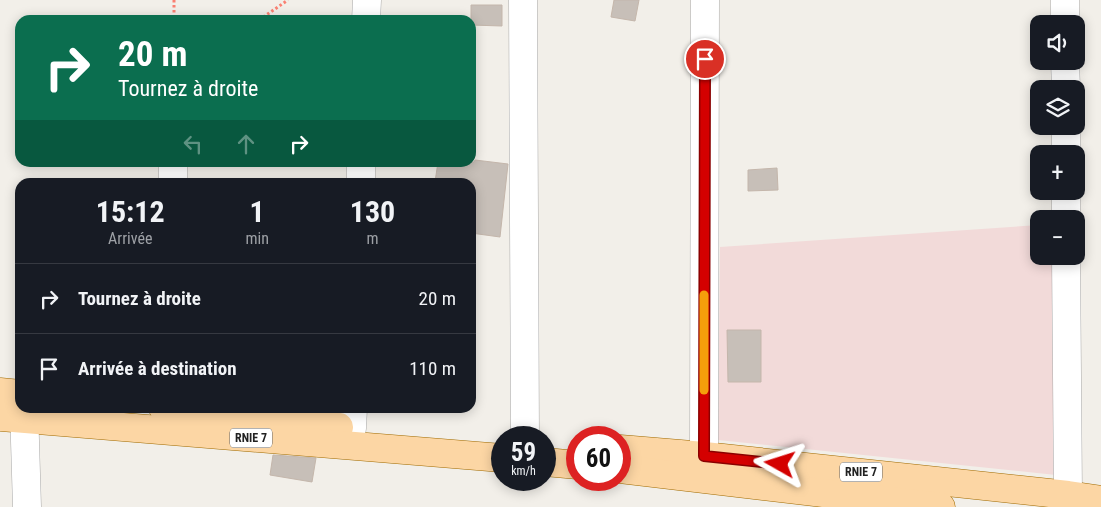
<!DOCTYPE html>
<html lang="fr">
<head>
<meta charset="utf-8">
<style>
  body { margin:0; font-family:"Roboto Condensed",sans-serif; background:#20242c; color:#f1f3f6; height:100vh; display:flex; flex-direction:column; font-size:19px; white-space:nowrap }
  * { box-sizing:border-box; margin:0 }
  p { font-size:16px; color:#9ea1a6 }
  .icon { flex:none; width:28px; height:28px; fill:none; stroke:currentColor; stroke-width:2; stroke-linecap:round; stroke-linejoin:round }
  .map { position:relative; flex:1; overflow:hidden }
  .side { position:absolute; left:15px; top:178px; width:461px; height:235px; display:flex; flex-direction:column; background:#171b24; border-radius:15px; box-shadow:0 2px 12px #0003 }
  .side>* { flex:none }
  .guide { position:absolute; left:15px; top:15px; width:461px; height:152px; border-radius:15px; box-shadow:0 2px 12px #0003; background:#0b6e4f; color:#fff; overflow:hidden }
  .controls { position:absolute; left:1030px; top:15px; display:grid; gap:10px }
  .controls a { display:grid; place-items:center; width:55px; height:55px; border-radius:10px; background:#171b24; box-shadow:0 2px 12px #0003; font-size:25px }
  .speed { position:absolute; left:491px; top:426px; display:flex; gap:10px; font-size:25px; font-weight:700; text-align:center }
  .speed>* { display:grid; place-content:center; width:65px; height:65px; border-radius:50%; background:#171b24; box-shadow:0 2px 12px #0003; line-height:1 }
  .speed small { font-size:12px; font-weight:400 }
  .speed .limit { border:8px solid #d22; background:#fff; color:#111 }
  .pin { position:absolute; display:grid; place-items:center; width:42px; height:42px; color:#fff; margin:-21px; border:2px solid #fff; border-radius:50%; box-shadow:0 1px 5px #0007 }
  .me { position:absolute; width:55px; margin:-28px; rotate:276deg; stroke-linejoin:round; filter:drop-shadow(0 0 4px #0008) }
  .turn { display:flex; align-items:center; gap:18px; height:105px; padding:0 20px; font-size:22px }
  .turn .icon { width:65px; height:65px; stroke-width:2.5 }
  .turn b { display:block; font-size:35px; line-height:42px }
  .lanes { display:flex; align-items:center; height:48px; padding:0 20px; background:#0003; justify-content:center; gap:25px; direction:ltr }
  .lanes .off { opacity:.35 }
  .eta { display:flex; justify-content:space-evenly; align-items:center; height:85px; text-align:center }
  .eta b { font-size:30px; font-weight:700; line-height:35px }
  ul { padding:0; list-style:none }
  li { display:flex; align-items:center; gap:15px; height:70px; padding:0 20px; border-top:1px solid #363941 }
  li div { flex:1 }
  li b { display:block; font-size:19px }
  li em { font-style:normal }
  .map>svg:first-child { display:block }
  .commercial { fill:#f2dad9 }
  .building { fill:#c7bfb8; stroke:#c4b6ab }
  .lines { fill:none; stroke-linecap:round; stroke-linejoin:round }
  .minor-casing { stroke:#a9a9a9; stroke-width:29 }
  .major-casing { stroke:#a06b00; stroke-width:29 }
  .path { stroke:#fa8072; stroke-width:3; stroke-dasharray:2.5 2.5; stroke-linecap:butt }
  .minor { stroke:#fff; stroke-width:28 }
  .major { stroke:#fcd6a4; stroke-width:28 }
  .route-casing { stroke:#8a0000; stroke-width:12 }
  .route { stroke:#d40000; stroke-width:9 }
  .slow { stroke:#f59e0b; stroke-width:9 }
  .labels { text-anchor:middle; dominant-baseline:central; stroke-width:4; stroke-linejoin:round; paint-order:stroke }
  .shield { fill:#fff; stroke:#646464; stroke-width:1 }
  .shield-label { font-size:12px; font-weight:bold; fill:#222 }
</style>
</head>
<body>
<div class="map">
<svg width="1101" height="507" viewBox="0 0 1101 507">
  <rect width="100%" height="100%" fill="#f2efe9"/>
  <path class="commercial" d="M 1039,225 L 1039,256 L 1056,256 L 1056,475 L 718,440 L 720,247 Z"/>
  <g class="building">
    <path d="M 614,0 L 639,0 L 635,21 L 611,17 Z"/>
    <path d="M 471,5 L 502,5 L 502,26 L 471,25 Z"/>
    <path d="M 475,160 L 508,164 L 500,237 L 471,233 L 471,182 L 435,182 L 438,162 L 474,162 Z"/>
    <path d="M 777,168 L 778,190 L 748,191 L 748,170 Z"/>
    <path d="M 727,330 L 761,330 L 761,382 L 728,382 Z"/>
    <path d="M 273,455 L 316,458 L 312,482 L 270,475 Z"/>
  </g>
  <g class="lines">
    <defs>
      <g id="minor">
        <path d="M 523,0 L 525,438"/>
        <path d="M 1065,0 L 1065,24"/>
        <path d="M 366,20 L 367,0"/>
        <path d="M 1065,61 L 1066,89"/>
        <path d="M 1066,126 L 1066,154"/>
        <path d="M 173,162 L 173,182"/>
        <path d="M 361,182 L 361,162"/>
        <path d="M 1066,191 L 1066,219"/>
        <path d="M 1066,256 L 1068,495"/>
        <path d="M 24,408 L 27,507"/>
        <path d="M 352,428 L 353,408"/>
        <path d="M 704,456 L 705,0"/>
      </g>
      <g id="major">
        <path d="M 0,392 L 20,394"/>
        <path d="M 163,408 L 339,427"/>
        <path d="M 0,417 L 502,458"/>
        <path d="M 620,449 L 704,456 L 1068,495 L 1101,500"/>
        <path d="M 545,462 L 578,465"/>
        <path d="M 620,469 L 941,507"/>
      </g>
    </defs>
    <use href="#minor" class="minor-casing"/>
    <use href="#major" class="major-casing"/>
    <g class="path">
      <path d="M 174,0 L 174,20"/>
      <path d="M 259,20 L 288,0"/>
      <path d="M 102,165 L 111,162"/>
    </g>
    <use href="#minor" class="minor"/>
    <use href="#major" class="major"/>
  </g>
  <g class="lines">
    <defs>
      <path id="route" d="M 705,59 L 704,456 L 780,464"/>
    </defs>
    <use href="#route" class="route-casing"/>
    <use href="#route" class="route"/>
    <path class="slow" d="M 704,390 L 704,295"/>
  </g>
  <g class="labels">
    <g class="shield">
      <rect x="230" y="428.5" width="42" height="19" rx="4"/>
      <rect x="840" y="462.5" width="42" height="19" rx="4"/>
    </g>
    <g class="shield-label">
      <text x="251" y="438">RNIE 7</text>
      <text x="861" y="472">RNIE 7</text>
    </g>
  </g>
</svg>
<div class="controls">
<a><svg class="icon" aria-label="sound" viewBox="0 0 24 24"><path d="M4 9h4l5-4v14l-5-4H4zM17 9q2 3 0 6"/></svg></a>
<a><svg class="icon" aria-label="layers" viewBox="0 0 24 24"><path d="M12 4l9 5-9 5-9-5zM3 14l9 5 9-5"/></svg></a>
<a>+</a>
<a>−</a>
</div>
<div class="speed"><div>59<small>km/h</small></div><div class="limit">60</div></div>
<div class="pin" style="left:705px;top:59px;background:#d93025"><svg class="icon" aria-label="arrive" viewBox="0 0 24 24"><path d="M6 21V4h12l-3 4 3 4H6"/></svg></div>
<svg class="me" style="left:780px;top:464px" viewBox="-20 -20 40 40"><path d="M0-17L14 15 0 8-14 15z" fill="#d40000" stroke="#fff" stroke-width="4"/></svg>
<div class="guide">
<div class="turn"><svg class="icon" aria-label="right" viewBox="0 0 24 24"><path d="M7 20v-9h11M14 6l5 5-5 5"/></svg><div><b>20 m</b>Tournez à droite</div></div>
<div class="lanes"><svg class="icon off" aria-label="left" viewBox="0 0 24 24"><path d="M17 20v-9H6M10 6l-5 5 5 5"/></svg><svg class="icon off" aria-label="ahead" viewBox="0 0 24 24"><path d="M12 20V5M6 11l6-6 6 6"/></svg><svg class="icon" aria-label="right" viewBox="0 0 24 24"><path d="M7 20v-9h11M14 6l5 5-5 5"/></svg></div>
</div>
<section class="side">
<div class="eta">
<div><b>15:12</b><p>Arrivée</p></div>
<div><b>1</b><p>min</p></div>
<div><b>130</b><p>m</p></div>
</div>
<ul>
<li><svg class="icon" aria-label="right" viewBox="0 0 24 24"><path d="M7 20v-9h11M14 6l5 5-5 5"/></svg><div><b>Tournez à droite</b></div><em>20 m</em></li>
<li><svg class="icon" aria-label="arrive" viewBox="0 0 24 24"><path d="M6 21V4h12l-3 4 3 4H6"/></svg><div><b>Arrivée à destination</b></div><em>110 m</em></li>
</ul>
</section>
</div>
</body>
</html>
